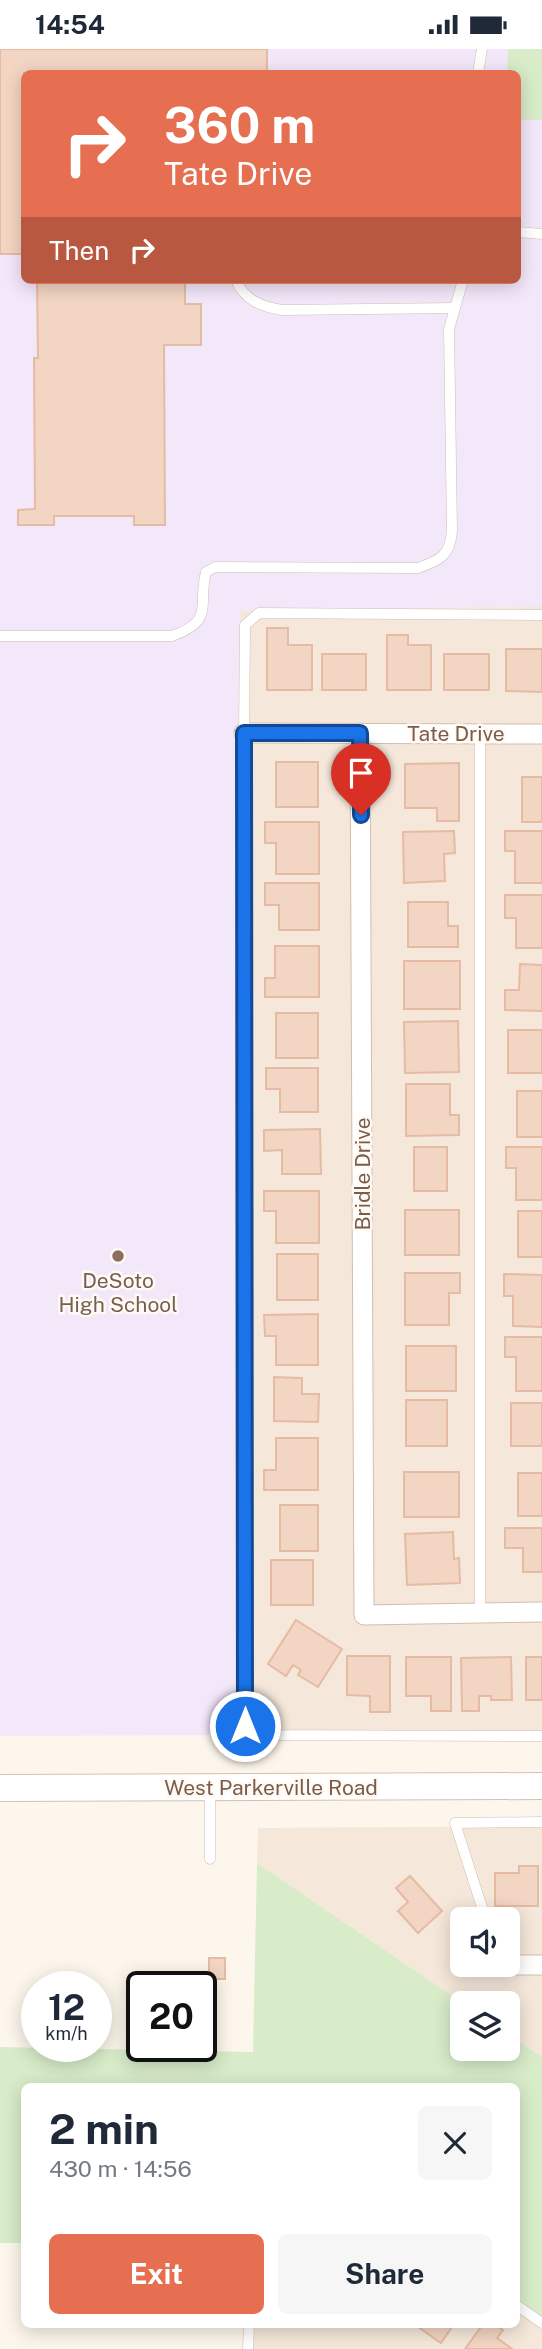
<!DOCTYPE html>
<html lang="en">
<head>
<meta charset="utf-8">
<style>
  body { margin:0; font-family:"Public Sans",sans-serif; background:#f6f6f7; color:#1f2937; height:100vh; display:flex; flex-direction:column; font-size:26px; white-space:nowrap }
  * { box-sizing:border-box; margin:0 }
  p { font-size:23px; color:#747a83 }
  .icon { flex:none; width:38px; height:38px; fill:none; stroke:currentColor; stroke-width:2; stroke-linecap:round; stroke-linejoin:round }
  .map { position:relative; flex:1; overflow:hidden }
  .drawer { position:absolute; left:21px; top:2034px; width:499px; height:245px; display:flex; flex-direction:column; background:#fff; border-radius:10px; box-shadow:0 4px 18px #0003 }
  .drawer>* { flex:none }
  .banner { position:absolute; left:21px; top:21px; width:500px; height:214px; border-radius:10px; box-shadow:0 4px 18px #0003; background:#e76f51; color:#fff; overflow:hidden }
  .controls { position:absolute; left:450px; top:1858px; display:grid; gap:14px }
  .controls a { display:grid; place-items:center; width:70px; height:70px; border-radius:10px; background:#fff; box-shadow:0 4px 18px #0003; font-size:35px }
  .speed { position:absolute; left:21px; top:1922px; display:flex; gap:14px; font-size:35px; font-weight:700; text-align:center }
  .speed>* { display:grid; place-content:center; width:91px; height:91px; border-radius:50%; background:#fff; box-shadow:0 4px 18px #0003; line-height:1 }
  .speed small { font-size:18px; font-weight:400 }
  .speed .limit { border:4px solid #111; border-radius:10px; background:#fff; color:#111 }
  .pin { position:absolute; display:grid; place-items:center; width:60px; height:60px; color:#fff; margin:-72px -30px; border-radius:50% 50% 50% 0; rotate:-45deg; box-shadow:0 0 7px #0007 }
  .pin .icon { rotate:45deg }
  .me { position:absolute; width:77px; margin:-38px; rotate:0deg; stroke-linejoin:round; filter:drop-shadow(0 0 5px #0008) }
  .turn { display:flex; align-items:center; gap:24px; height:147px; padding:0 28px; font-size:32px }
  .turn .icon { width:91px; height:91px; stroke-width:2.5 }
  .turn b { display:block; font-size:49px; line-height:60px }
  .then { display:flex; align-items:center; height:66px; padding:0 28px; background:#0003; gap:14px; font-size:26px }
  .round { display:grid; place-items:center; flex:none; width:74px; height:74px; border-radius:10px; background:#f6f6f7 }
  .headline { display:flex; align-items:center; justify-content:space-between; height:119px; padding:0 28px }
  h1 { font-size:42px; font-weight:700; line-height:52px }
  .primary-button { display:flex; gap:14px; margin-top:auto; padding:14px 28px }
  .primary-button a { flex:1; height:80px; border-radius:10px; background:#e76f51; color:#fff; font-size:28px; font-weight:700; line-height:80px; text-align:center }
  .primary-button a+a { background:#f6f6f7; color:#1f2937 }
  .status { display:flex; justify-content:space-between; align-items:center; height:49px; padding:0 35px; background:#fff; direction:ltr }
  .status svg { height:19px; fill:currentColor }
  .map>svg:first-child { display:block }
  .residential { fill:#f5e8da; fill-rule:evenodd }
  .education { fill:#f3e8fa; fill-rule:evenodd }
  .green { fill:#d8ecc9 }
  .building { fill:#f3d5c3; stroke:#e6bba3; stroke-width:2 }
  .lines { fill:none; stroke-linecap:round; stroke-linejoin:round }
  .service-casing { stroke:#d1beb0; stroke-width:11 }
  .minor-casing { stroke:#d1beb0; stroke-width:21 }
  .secondary-casing { stroke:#d6c0b0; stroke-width:28 }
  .service { stroke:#fff; stroke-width:10 }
  .minor { stroke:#fff; stroke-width:19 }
  .secondary { stroke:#fff; stroke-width:26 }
  .route-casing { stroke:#114b97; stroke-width:18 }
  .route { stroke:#1a73e8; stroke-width:12 }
  .education-dot { fill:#8d6e63; stroke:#fffaf3; stroke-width:2.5 }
  .labels { text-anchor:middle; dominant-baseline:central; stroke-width:5; stroke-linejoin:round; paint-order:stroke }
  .street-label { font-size:21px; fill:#7a5c4d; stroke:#fffaf3 }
  .education-label { font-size:21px; fill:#785e54; stroke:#fffaf3 }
</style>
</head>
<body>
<div class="status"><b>14:54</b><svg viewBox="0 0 49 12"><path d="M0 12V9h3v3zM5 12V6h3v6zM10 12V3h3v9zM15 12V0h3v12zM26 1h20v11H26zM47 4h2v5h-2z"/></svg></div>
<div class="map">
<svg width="542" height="2300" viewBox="0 0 542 2300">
  <rect width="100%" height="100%" fill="#fdf6ec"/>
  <g class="residential">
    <path d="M 542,557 L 542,1687 L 236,1686 L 238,727 L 240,562 Z"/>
    <path d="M 542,1777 L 542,2008 L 508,1985 L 508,1955 L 464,1955 L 257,1814 L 258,1779 ZM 462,1871 L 508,1871 L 508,1916 L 462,1916 Z"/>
    <path d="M 516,2249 L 542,2267 L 542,2300 L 249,2300 L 249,2275 L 516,2275 Z"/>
  </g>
  <path class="education" d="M 0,0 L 542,0 L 542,557 L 240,562 L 238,727 L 236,1686 L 0,1687 ZM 24,24 L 518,24 L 518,231 L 24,231 Z"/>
  <g class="green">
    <path d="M 508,0 L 542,0 L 542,71 L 518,71 L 518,24 L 507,24 Z"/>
    <path d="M 257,1814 L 464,1955 L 462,2000 L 508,2000 L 508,1985 L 542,2008 L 542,2267 L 516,2249 L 516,2037 L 24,2037 L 24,2194 L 0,2194 L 0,1998 L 253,2003 Z"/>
  </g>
  <g class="building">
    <path d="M 0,0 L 267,0 L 267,24 L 24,24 L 24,205 L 0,205 Z"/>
    <path d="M 37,231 L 185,231 L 185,255 L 201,255 L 201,296 L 164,296 L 165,476 L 134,476 L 134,467 L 54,467 L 54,476 L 18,476 L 18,461 L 35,460 L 34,309 L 38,309 Z"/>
    <path d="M 267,579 L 288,579 L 288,596 L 312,596 L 312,641 L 267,641 Z"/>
    <path d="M 387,586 L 408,586 L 408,596 L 431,596 L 431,641 L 387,641 Z"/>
    <path d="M 506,600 L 542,600 L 542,643 L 506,642 Z"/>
    <rect x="322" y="605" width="44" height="36"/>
    <rect x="444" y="605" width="45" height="36"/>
    <rect x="276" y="713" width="42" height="45"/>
    <path d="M 459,714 L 459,772 L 437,772 L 437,759 L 405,759 L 405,715 Z"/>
    <rect x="522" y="728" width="20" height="45"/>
    <path d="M 265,773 L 319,773 L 319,825 L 276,825 L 276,794 L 265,794 Z"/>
    <path d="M 454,782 L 455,804 L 444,805 L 445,832 L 404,834 L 403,783 Z"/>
    <path d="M 505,782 L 542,782 L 542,834 L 515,834 L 515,802 L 505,802 Z"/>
    <path d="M 265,834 L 319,834 L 319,881 L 279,881 L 279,856 L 265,856 Z"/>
    <path d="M 505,846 L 542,846 L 542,899 L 516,899 L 516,869 L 505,869 Z"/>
    <path d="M 408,853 L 448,853 L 448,877 L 458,877 L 458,898 L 408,898 Z"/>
    <path d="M 275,897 L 319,897 L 319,948 L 265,948 L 265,929 L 275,929 Z"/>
    <rect x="404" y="912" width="56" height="48"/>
    <path d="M 520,915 L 542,916 L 542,962 L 505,961 L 505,941 L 519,941 Z"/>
    <rect x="276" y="964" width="42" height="45"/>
    <path d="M 458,972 L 459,1023 L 405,1024 L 404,973 Z"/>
    <rect x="508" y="981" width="34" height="43"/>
    <path d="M 266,1019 L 318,1019 L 318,1063 L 280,1063 L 280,1040 L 266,1040 Z"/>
    <path d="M 406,1035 L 450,1035 L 450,1066 L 459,1066 L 459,1086 L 406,1087 Z"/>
    <rect x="517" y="1042" width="25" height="46"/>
    <path d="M 320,1080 L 321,1125 L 282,1125 L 282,1101 L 264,1102 L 264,1081 Z"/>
    <rect x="414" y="1098" width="33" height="44"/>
    <path d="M 506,1098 L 542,1098 L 542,1151 L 516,1151 L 516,1119 L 506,1119 Z"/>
    <path d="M 264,1142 L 319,1142 L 319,1194 L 276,1194 L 276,1162 L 264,1162 Z"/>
    <rect x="405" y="1161" width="54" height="45"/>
    <rect x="518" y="1162" width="24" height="46"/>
    <rect x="277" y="1205" width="41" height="46"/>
    <path d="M 405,1224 L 460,1224 L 460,1244 L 449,1244 L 449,1276 L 405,1276 Z"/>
    <path d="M 504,1225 L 542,1226 L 542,1278 L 513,1277 L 513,1247 L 504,1247 Z"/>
    <path d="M 318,1265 L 318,1316 L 276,1316 L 276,1287 L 265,1287 L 264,1266 Z"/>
    <path d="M 505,1288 L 542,1288 L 542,1342 L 516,1342 L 516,1308 L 505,1308 Z"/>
    <rect x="406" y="1297" width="50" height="45"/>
    <path d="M 274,1328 L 302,1329 L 302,1345 L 319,1345 L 318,1373 L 274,1372 Z"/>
    <rect x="406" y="1351" width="41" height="46"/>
    <rect x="511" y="1354" width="31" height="43"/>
    <path d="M 276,1389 L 318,1389 L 318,1441 L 264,1441 L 264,1421 L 276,1421 Z"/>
    <rect x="404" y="1423" width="55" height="45"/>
    <rect x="518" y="1424" width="24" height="43"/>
    <rect x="280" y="1456" width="38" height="46"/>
    <path d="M 505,1479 L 542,1479 L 542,1523 L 523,1523 L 523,1499 L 505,1499 Z"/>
    <path d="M 453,1483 L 454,1510 L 459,1509 L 460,1534 L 407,1536 L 405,1485 Z"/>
    <rect x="271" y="1511" width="42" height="45"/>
    <path d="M 296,1571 L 342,1600 L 318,1638 L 298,1626 L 301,1621 L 293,1616 L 286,1627 L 268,1615 Z"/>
    <path d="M 347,1607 L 390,1607 L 390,1663 L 370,1663 L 370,1647 L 347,1646 Z"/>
    <path d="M 406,1608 L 451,1608 L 451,1662 L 431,1662 L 431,1647 L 406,1647 Z"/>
    <path d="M 511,1608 L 512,1651 L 491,1651 L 491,1647 L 479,1647 L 479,1662 L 462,1662 L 461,1609 Z"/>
    <rect x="526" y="1608" width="16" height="43"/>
    <path d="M 519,1817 L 538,1817 L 538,1857 L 495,1857 L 495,1824 L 519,1824 Z"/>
    <path d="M 410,1827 L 442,1862 L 418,1884 L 398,1862 L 408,1853 L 396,1839 Z"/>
    <rect x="209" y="1909" width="16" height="21"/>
    <path d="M 414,2275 L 454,2275 L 441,2294 Z"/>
    <path d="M 483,2275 L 494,2275 L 503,2281 L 497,2289 L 512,2300 L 465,2300 Z"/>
  </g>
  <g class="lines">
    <defs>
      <g id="service">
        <path d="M 478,24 L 482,0"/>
        <path d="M 518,183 L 542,185"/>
        <path d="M 236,231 C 244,251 262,258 282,261 L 455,259"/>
        <path d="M 542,566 L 259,564 L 245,576 L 244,684 L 245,1677 L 255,1686 L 542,1687"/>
        <path d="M 0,587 L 172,587 C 216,571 197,557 206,523 L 215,518 L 418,519 C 441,511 450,506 452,482 L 449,280 L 463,231"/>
        <path d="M 480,684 L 480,1564"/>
        <path d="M 210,1739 L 210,1810"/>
        <path d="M 486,1871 L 455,1774 L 542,1773"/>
        <path d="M 516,2256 L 542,2274"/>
        <path d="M 248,2300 L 249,2275"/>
      </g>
      <g id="minor">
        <path d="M 244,684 L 542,685"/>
        <path d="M 360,684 L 364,1566 L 542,1563"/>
        <path d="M 508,1916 L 542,1916"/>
      </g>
      <path id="secondary" d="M 0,1739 L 542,1737"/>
    </defs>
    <use href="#service" class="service-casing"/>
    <use href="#minor" class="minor-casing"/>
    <use href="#secondary" class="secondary-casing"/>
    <use href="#service" class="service"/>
    <use href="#minor" class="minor"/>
    <use href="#secondary" class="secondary"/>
  </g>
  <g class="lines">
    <defs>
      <path id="route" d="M 245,1677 L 244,684 L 360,684 L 361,766"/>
    </defs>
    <use href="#route" class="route-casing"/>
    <use href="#route" class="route"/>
  </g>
  <circle class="education-dot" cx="118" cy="1207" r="7"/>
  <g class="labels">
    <g class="street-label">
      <text x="456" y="684">Tate Drive</text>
      <text transform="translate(362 1125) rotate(-90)">Bridle Drive</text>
      <text x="271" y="1738">West Parkerville Road</text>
    </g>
    <g class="education-label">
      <text x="118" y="1231">DeSoto<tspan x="118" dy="24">High School</tspan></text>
    </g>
  </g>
</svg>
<div class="controls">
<a><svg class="icon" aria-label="sound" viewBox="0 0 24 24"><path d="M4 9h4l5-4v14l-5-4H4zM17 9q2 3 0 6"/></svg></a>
<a><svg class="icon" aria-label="layers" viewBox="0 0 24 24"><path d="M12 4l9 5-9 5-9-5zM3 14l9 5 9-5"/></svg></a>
</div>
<div class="speed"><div>12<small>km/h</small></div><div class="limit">20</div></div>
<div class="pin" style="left:361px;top:766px;background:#d93025"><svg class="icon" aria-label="arrive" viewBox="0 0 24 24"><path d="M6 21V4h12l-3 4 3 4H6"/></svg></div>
<svg class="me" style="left:245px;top:1677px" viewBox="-20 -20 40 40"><circle r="17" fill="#1a73e8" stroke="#fff" stroke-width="3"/><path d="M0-11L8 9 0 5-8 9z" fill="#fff"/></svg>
<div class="banner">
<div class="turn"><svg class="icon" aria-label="right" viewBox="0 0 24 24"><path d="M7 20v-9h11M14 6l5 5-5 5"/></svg><div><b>360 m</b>Tate Drive</div></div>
<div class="then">Then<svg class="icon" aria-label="right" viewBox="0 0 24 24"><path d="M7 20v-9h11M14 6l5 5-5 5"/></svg></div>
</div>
<section class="drawer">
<div class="headline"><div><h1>2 min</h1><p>430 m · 14:56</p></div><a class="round"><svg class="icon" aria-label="close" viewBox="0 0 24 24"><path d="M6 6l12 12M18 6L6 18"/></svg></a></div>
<div class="primary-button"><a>Exit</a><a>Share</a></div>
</section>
</div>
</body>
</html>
